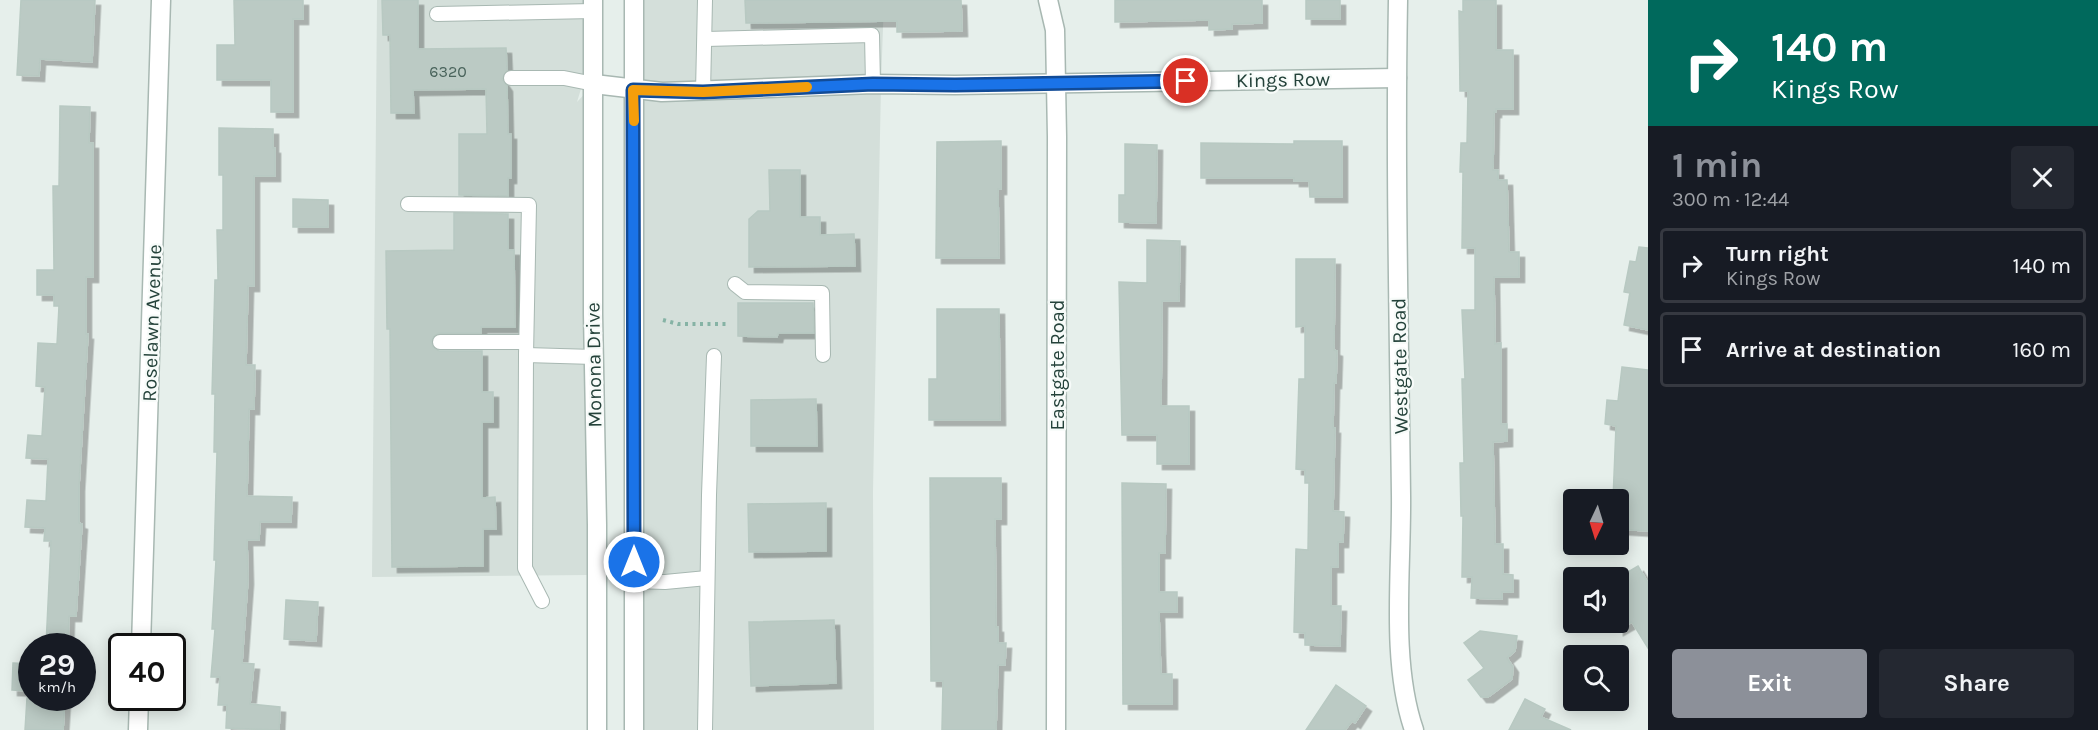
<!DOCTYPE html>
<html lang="en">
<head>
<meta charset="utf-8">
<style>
  body { margin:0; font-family:Karla,sans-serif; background:#242831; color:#f1f3f6; height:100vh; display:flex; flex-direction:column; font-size:22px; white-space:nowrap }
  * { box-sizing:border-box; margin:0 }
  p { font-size:20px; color:#9ea1a6 }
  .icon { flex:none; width:33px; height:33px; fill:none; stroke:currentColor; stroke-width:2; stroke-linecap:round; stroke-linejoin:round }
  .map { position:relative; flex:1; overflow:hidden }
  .side { display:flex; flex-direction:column; background:#171b24; width:450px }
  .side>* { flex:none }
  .banner { background:#00695c; color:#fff; overflow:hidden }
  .needle { width:39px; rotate:184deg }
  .tools { position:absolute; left:1563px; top:489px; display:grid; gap:12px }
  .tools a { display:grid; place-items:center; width:66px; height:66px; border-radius:6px; background:#171b24; box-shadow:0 3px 15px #0003; font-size:30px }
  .speed { position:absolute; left:18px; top:633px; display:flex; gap:12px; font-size:30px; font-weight:700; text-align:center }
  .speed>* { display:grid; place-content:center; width:78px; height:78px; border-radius:50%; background:#171b24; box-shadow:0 3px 15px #0003; line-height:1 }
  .speed small { font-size:15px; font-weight:400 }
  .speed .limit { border:3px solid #111; border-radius:9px; background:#fff; color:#111 }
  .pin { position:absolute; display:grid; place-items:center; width:51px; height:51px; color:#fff; margin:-26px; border:3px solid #fff; border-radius:50%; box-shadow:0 2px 6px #0007 }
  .me { position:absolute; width:66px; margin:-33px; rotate:0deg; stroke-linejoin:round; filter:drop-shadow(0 0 4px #0008) }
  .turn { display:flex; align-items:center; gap:21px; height:126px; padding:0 24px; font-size:27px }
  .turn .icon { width:78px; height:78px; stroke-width:2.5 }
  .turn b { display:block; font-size:42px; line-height:51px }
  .round { display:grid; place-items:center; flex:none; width:63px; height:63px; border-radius:6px; background:#242831 }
  .head { display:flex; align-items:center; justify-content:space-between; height:102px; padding:0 24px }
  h1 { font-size:36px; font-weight:700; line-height:45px; color:#8c9099 }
  .action { display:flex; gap:12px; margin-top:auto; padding:12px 24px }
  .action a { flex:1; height:69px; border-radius:6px; background:#8c9099; color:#fff; font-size:24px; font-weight:700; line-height:69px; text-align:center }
  .action a+a { background:#242831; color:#f1f3f6 }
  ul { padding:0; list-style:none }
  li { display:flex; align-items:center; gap:18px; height:75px; margin:0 12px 9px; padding:0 12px; border:3px solid #363941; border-radius:6px }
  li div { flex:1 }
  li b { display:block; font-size:22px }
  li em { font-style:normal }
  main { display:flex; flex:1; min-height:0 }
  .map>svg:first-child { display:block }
  .built { fill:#d4dfda }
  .building { fill:#bbcac4; stroke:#b8c9c2; stroke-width:1.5; filter:url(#shadow) }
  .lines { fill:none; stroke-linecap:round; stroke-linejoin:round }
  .service-casing { stroke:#a8b8b2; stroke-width:16 }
  .minor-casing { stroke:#a8b8b2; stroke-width:21 }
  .tertiary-casing { stroke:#a8b8b2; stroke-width:21 }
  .path { stroke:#86b3a5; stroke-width:4; stroke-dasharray:3 4.5; stroke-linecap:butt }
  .service { stroke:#fff; stroke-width:14 }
  .minor { stroke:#fff; stroke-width:18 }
  .tertiary { stroke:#fff; stroke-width:18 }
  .route-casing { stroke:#114b97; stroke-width:15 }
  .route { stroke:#1a73e8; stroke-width:10 }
  .slow { stroke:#f59e0b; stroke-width:10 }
  .labels { text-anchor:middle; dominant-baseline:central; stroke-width:4.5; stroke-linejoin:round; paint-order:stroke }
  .number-label { font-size:16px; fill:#4a645c }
  .street-label { font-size:20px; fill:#24423a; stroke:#f7fbf9 }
</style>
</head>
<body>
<main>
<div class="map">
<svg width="1648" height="730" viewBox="0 0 1648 730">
  <defs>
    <filter id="shadow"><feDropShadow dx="5.5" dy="5.5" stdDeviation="0" flood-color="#0004"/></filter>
  </defs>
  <rect width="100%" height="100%" fill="#e6efeb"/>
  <g class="built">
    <path d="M 377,0 L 593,0 L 594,46 L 577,102 L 594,84 L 597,525 L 587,575 L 372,577 Z"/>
    <path d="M 639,0 L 884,0 L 881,84 L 873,492 L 874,730 L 634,730 Z"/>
  </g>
  <g class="building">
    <path d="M 21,0 L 95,0 L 92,62 L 40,59 L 39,76 L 17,75 Z"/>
    <path d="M 234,0 L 303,0 L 303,19 L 293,19 L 293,112 L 271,112 L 271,80 L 217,80 L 217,45 L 235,45 Z"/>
    <path d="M 382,0 L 418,0 L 418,49 L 506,48 L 507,70 L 502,79 L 507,86 L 508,134 L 511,134 L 511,178 L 508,178 L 508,196 L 459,195 L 459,134 L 487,134 L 486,89 L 413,90 L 414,113 L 391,113 L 390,35 L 383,35 Z"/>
    <path d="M 745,0 L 961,0 L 962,31 L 897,32 L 897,21 L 746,23 Z"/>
    <path d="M 1115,0 L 1262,0 L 1262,23 L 1232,24 L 1232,29 L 1209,30 L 1209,20 L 1115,22 Z"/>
    <rect x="1306" y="0" width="34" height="19"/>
    <path d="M 1463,0 L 1496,0 L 1496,50 L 1513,50 L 1513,109 L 1496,109 L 1496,112 L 1494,112 L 1493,170 L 1498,170 L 1498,180 L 1507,180 L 1509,252 L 1519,252 L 1519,277 L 1494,277 L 1495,344 L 1501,343 L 1501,424 L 1507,424 L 1507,441 L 1493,442 L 1495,544 L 1503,544 L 1503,574 L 1513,575 L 1513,592 L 1502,592 L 1502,599 L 1471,598 L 1472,577 L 1462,577 L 1463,516 L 1461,516 L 1460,463 L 1464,463 L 1462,379 L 1465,379 L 1462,310 L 1475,310 L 1475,248 L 1462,248 L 1463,172 L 1460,172 L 1461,143 L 1467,143 L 1468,91 L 1460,91 L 1459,11 L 1463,12 Z"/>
    <path d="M 60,106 L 90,107 L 89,143 L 93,143 L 93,277 L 86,277 L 86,334 L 88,334 L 79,486 L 79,523 L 82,524 L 76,616 L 69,616 L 68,646 L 46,646 L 51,541 L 44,541 L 45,528 L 25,527 L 27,500 L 46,501 L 48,459 L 26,458 L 28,435 L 42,436 L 45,387 L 36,386 L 38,343 L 57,344 L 59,306 L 54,306 L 54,295 L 37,295 L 37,270 L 54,270 L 53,186 L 59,186 Z"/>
    <path d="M 219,128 L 273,129 L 273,148 L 275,148 L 275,176 L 254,176 L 254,286 L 248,286 L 246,365 L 255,365 L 254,409 L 249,409 L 247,496 L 292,497 L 291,522 L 260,522 L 259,540 L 247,540 L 248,579 L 242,663 L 254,664 L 250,704 L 280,707 L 279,730 L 226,728 L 227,705 L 218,705 L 220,677 L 211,677 L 215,629 L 212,629 L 216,560 L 214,560 L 217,452 L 214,452 L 215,394 L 212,394 L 215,280 L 218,280 L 217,230 L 223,230 L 223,175 L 219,175 Z"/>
    <path d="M 1001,141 L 1001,189 L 998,189 L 999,258 L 936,258 L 937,142 Z"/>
    <path d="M 1294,141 L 1342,141 L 1342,197 L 1310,197 L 1309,181 L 1294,181 L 1294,178 L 1201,178 L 1201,143 L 1294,144 Z"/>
    <path d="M 1125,144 L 1157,145 L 1156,223 L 1119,222 L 1119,195 L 1125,195 Z"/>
    <path d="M 769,170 L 800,170 L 800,217 L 820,217 L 820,235 L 854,234 L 855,266 L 749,267 L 749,219 L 758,211 L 770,211 Z"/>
    <path d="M 293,199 L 328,200 L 328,227 L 293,227 Z"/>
    <path d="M 454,213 L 508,214 L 508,250 L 514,250 L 515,327 L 481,327 L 481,333 L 439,333 L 435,335 L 431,341 L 433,347 L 439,351 L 482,351 L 482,392 L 493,392 L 493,422 L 482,422 L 482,498 L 495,497 L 496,529 L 483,529 L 483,566 L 392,567 L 390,329 L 387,329 L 386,251 L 454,250 Z"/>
    <path d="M 1147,240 L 1180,241 L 1179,301 L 1162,301 L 1161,406 L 1189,406 L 1189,464 L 1157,464 L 1157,435 L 1122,435 L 1119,282 L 1147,283 Z"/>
    <path d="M 1639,247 L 1648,248 L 1648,330 L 1624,325 L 1630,293 L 1624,292 L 1630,261 L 1636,262 Z"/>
    <path d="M 1296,259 L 1335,259 L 1334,350 L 1337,351 L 1336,383 L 1334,383 L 1333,428 L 1335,428 L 1333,511 L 1344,512 L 1343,542 L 1338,542 L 1338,567 L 1331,567 L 1331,606 L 1341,606 L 1340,646 L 1305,645 L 1305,633 L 1294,632 L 1296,549 L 1308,550 L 1309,483 L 1305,483 L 1305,470 L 1296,469 L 1299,379 L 1305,379 L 1305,326 L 1296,327 Z"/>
    <path d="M 738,303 L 813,303 L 814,333 L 778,333 L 777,337 L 738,336 Z"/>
    <path d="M 937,309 L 999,309 L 1000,420 L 929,420 L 929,379 L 937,379 Z"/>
    <path d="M 1622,367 L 1648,370 L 1648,531 L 1618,529 L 1618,500 L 1613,500 L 1616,426 L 1605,424 L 1607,400 L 1618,401 Z"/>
    <path d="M 816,399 L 817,446 L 751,446 L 751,400 Z"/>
    <path d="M 930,478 L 1001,478 L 1001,519 L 995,519 L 996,627 L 998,627 L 998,643 L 1006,643 L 1005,665 L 998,665 L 996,730 L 942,730 L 943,681 L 931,681 Z"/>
    <path d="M 1122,483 L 1166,484 L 1165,553 L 1159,553 L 1159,592 L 1177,592 L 1177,612 L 1159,612 L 1160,650 L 1161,674 L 1172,674 L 1172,704 L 1123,704 Z"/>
    <path d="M 826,503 L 826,551 L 749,552 L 748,504 Z"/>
    <path d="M 1638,566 L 1648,583 L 1648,648 L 1632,622 L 1618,630 L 1618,578 Z"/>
    <path d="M 286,600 L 318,602 L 316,641 L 284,639 Z"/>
    <path d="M 834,620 L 836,683 L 751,686 L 749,622 Z"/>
    <path d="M 1480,631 L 1517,636 L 1515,651 L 1507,658 L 1513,667 L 1512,679 L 1488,697 L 1481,697 L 1468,680 L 1484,668 L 1464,643 Z"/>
    <path d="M 13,663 L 32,664 L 32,691 L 12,690 Z"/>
    <path d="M 1336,685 L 1366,706 L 1355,723 L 1352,721 L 1345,730 L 1306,730 Z"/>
    <path d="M 27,698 L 65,698 L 63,730 L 25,730 Z"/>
    <path d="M 1525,699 L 1545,709 L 1541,717 L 1571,730 L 1509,730 Z"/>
  </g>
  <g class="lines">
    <defs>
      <g id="service">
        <path d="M 437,14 L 593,11"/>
        <path d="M 706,39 L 872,35 L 873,84"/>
        <path d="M 511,78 L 564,78 L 594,84"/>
        <path d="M 703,92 L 705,0"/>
        <path d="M 408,204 L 529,205 L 526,355"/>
        <path d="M 735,284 L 745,292 L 822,293 L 823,355"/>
        <path d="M 440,342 L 526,342"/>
        <path d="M 634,581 L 665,582 L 707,578"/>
        <path d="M 542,601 L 525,568 L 526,355 L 594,357"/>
        <path d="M 705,730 L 709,495 L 714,356"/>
      </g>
      <g id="minor">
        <path d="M 1048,0 L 1055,30 L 1057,137 L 1056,730"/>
        <path d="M 1398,0 C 1395,165 1399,330 1401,495 C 1402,569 1390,660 1414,730"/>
        <path d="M 594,84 L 662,92 L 873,84 L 955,85 L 1397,78"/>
        <path d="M 141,646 L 161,0"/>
        <path d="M 138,730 L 139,698"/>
      </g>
      <g id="tertiary">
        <path d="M 593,0 L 593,314 L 597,525 L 597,730"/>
        <path d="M 634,0 L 634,730"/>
      </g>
    </defs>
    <use href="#service" class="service-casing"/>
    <use href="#minor" class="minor-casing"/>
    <use href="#tertiary" class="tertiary-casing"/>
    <path class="path" d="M 663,320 L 678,324 L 730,324"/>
    <use href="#service" class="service"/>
    <use href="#minor" class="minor"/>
    <use href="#tertiary" class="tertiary"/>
  </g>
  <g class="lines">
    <defs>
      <path id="route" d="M 634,562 L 633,90 L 703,92 L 873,84 L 955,85 L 1186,81"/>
    </defs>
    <use href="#route" class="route-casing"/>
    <use href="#route" class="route"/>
    <path class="slow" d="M 634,121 L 633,90 L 703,92 L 807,87"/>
  </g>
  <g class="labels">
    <g class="number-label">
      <text x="448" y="71">6320</text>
    </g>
    <g class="street-label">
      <text transform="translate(1283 80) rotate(-1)">Kings Row</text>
      <text transform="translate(152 323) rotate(-88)">Roselawn Avenue</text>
      <text transform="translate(594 365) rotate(-91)">Monona Drive</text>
      <text transform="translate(1057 365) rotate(-90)">Eastgate Road</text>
      <text transform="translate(1400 366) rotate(-91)">Westgate Road</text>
    </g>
  </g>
</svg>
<div class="tools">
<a><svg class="needle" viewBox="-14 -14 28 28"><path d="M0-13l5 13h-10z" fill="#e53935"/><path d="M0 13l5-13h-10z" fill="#9ea1a6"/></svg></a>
<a><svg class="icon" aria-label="sound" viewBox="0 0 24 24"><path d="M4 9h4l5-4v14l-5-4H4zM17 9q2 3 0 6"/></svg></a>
<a><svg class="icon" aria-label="search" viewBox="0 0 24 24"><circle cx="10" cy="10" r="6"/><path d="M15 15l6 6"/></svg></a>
</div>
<div class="speed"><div>29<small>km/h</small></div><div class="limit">40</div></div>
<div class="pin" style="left:1186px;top:81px;background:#d93025"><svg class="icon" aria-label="arrive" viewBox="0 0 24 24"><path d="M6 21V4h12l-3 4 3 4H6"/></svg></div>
<svg class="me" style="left:634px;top:562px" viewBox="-20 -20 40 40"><circle r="17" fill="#1a73e8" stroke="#fff" stroke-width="3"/><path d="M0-11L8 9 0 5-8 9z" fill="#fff"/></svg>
</div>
<section class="side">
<div class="banner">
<div class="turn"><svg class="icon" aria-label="right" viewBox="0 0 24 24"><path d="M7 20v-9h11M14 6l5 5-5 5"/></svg><div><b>140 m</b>Kings Row</div></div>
</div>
<div class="head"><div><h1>1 min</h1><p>300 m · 12:44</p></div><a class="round"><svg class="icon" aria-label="close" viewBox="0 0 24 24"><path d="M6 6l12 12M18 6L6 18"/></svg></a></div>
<ul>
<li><svg class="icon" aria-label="right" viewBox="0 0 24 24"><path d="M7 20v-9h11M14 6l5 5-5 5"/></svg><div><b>Turn right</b><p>Kings Row</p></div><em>140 m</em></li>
<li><svg class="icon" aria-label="arrive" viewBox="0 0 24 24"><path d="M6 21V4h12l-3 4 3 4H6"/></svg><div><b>Arrive at destination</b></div><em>160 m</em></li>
</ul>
<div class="action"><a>Exit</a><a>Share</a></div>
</section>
</main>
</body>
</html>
